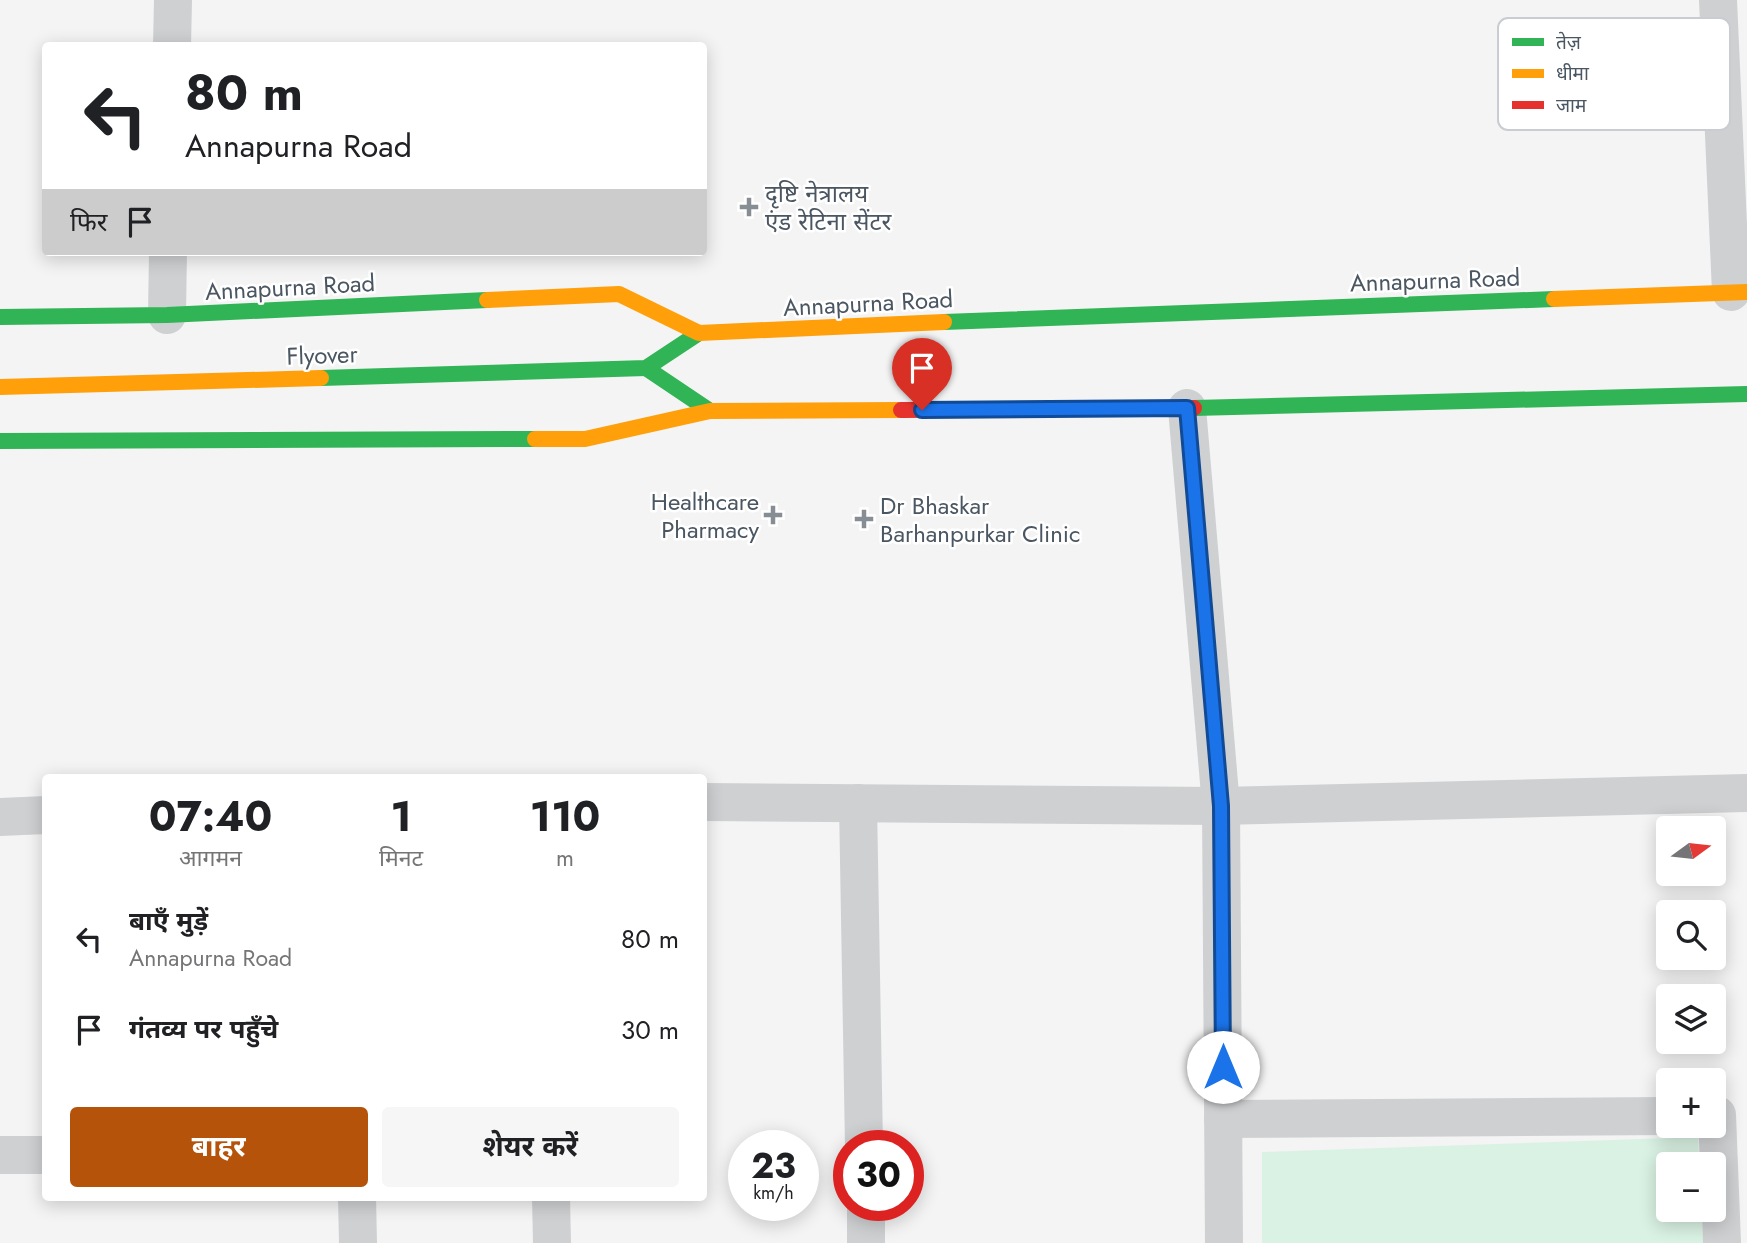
<!DOCTYPE html>
<html lang="hi">
<head>
<meta charset="utf-8">
<style>
  body { margin:0; font-family:Jost,"Noto Sans Devanagari",sans-serif; background:#f6f6f6; color:#202124; height:100vh; display:flex; flex-direction:column; font-size:26px; white-space:nowrap }
  * { box-sizing:border-box; margin:0 }
  p { font-size:23px; color:#757577 }
  .icon { flex:none; width:38px; height:38px; fill:none; stroke:currentColor; stroke-width:2; stroke-linecap:round; stroke-linejoin:round }
  .map { position:relative; flex:1; overflow:hidden }
  .sheet { position:absolute; left:42px; top:774px; width:665px; height:427px; display:flex; flex-direction:column; background:#fff; border-radius:7px; box-shadow:0 4px 18px #0003 }
  .sheet>* { flex:none }
  .banner { position:absolute; left:42px; top:42px; width:665px; height:214px; border-radius:7px; box-shadow:0 4px 18px #0003; background:#fff; color:#202124; overflow:hidden }
  .needle { width:46px; rotate:75deg }
  .fabs { position:absolute; left:1656px; top:816px; display:grid; gap:14px }
  .fabs a { display:grid; place-items:center; width:70px; height:70px; border-radius:7px; background:#fff; box-shadow:0 4px 18px #0003; font-size:35px }
  .speed { position:absolute; left:728px; top:1130px; display:flex; gap:14px; font-size:35px; font-weight:700; text-align:center }
  .speed>* { display:grid; place-content:center; width:91px; height:91px; border-radius:50%; background:#fff; box-shadow:0 4px 18px #0003; line-height:1 }
  .speed small { font-size:18px; font-weight:400 }
  .speed .limit { border:10px solid #d22; background:#fff; color:#111 }
  .pin { position:absolute; display:grid; place-items:center; width:60px; height:60px; color:#fff; margin:-72px -30px; border-radius:50% 50% 50% 0; rotate:-45deg; box-shadow:0 0 7px #0007 }
  .pin .icon { rotate:45deg }
  .me { position:absolute; width:77px; margin:-38px; rotate:0deg; stroke-linejoin:round; filter:drop-shadow(0 0 5px #0008) }
  .turn { display:flex; align-items:center; gap:24px; height:147px; padding:0 28px; font-size:32px }
  .turn .icon { width:91px; height:91px; stroke-width:2.5 }
  .turn b { display:block; font-size:49px; line-height:60px }
  .then { display:flex; align-items:center; height:66px; padding:0 28px; background:#0003; gap:14px; font-size:26px }
  .eta { display:flex; justify-content:space-evenly; align-items:center; height:119px; text-align:center }
  .eta b { font-size:42px; font-weight:700; line-height:49px }
  .action { display:flex; gap:14px; margin-top:auto; padding:14px 28px }
  .action a { flex:1; height:80px; border-radius:7px; background:#b45309; color:#fff; font-size:28px; font-weight:700; line-height:80px; text-align:center }
  .action a+a { background:#f6f6f6; color:#202124 }
  ul { padding:0; list-style:none }
  li { display:flex; align-items:center; gap:21px; height:91px; padding:0 28px }
  li div { flex:1 }
  li b { display:block; font-size:26px }
  li em { font-style:normal }
  .map>svg:first-child { display:block }
  .green { fill:#d9f2e3 }
  .lines { fill:none; stroke-linecap:round; stroke-linejoin:round }
  .street { stroke:#ced0d2; stroke-width:38 }
  .fast { stroke:#30b455; stroke-width:16 }
  .slow { stroke:#ff9f0a; stroke-width:16 }
  .jam { stroke:#e5322d; stroke-width:16 }
  .route-casing { stroke:#114b97; stroke-width:18 }
  .route { stroke:#1a73e8; stroke-width:12 }
  .poi-dot { fill:#868d94; stroke:#fff; stroke-width:2.5 }
  .labels { text-anchor:middle; dominant-baseline:central; stroke-width:5; stroke-linejoin:round; paint-order:stroke }
  .poi-label { font-size:24px; fill:#4a5661; stroke:#fff; text-anchor:start }
  .street-label { font-size:24px; fill:#4a5661; stroke:#fff }
  .key { fill:#fff; stroke:#c9ccd0; stroke-width:2 }
  .key-label { font-size:19px; fill:#4a5661 }
</style>
</head>
<body>
<div class="map">
<svg width="1747" height="1243" viewBox="0 0 1747 1243">
  <rect width="100%" height="100%" fill="#f4f4f4"/>
  <path class="green" d="M 1698,1137 L 1699,1164 L 1668,1164 L 1668,1209 L 1701,1209 L 1703,1243 L 1262,1243 L 1262,1152 Z"/>
  <g class="lines">
    <g class="street">
      <path d="M 1718,0 L 1731,292"/>
      <path d="M 172,46 L 173,0"/>
      <path d="M 167,315 L 168,252"/>
      <path d="M 1187,408 L 1221,806 L 1224,1243"/>
      <path d="M 704,802 L 1221,806 L 1747,793"/>
      <path d="M 858,803 L 864,1146"/>
      <path d="M 0,817 L 46,815"/>
      <path d="M 1717,1115 L 1722,1243"/>
      <path d="M 1223,1119 L 1668,1116"/>
      <path d="M 0,1155 L 46,1155"/>
      <path d="M 357,1197 L 358,1243"/>
      <path d="M 551,1197 L 552,1243"/>
      <path d="M 866,1206 L 866,1243"/>
    </g>
    <g class="fast">
      <path d="M 0,317 L 167,315 L 487,300"/>
      <path d="M 944,322 L 1554,299"/>
      <path d="M 646,368 L 710,411"/>
      <path d="M 321,378 L 646,368 L 699,333"/>
      <path d="M 1194,408 L 1747,394"/>
      <path d="M 0,441 L 535,439"/>
    </g>
    <g class="slow">
      <path d="M 1554,299 L 1747,292"/>
      <path d="M 487,300 L 619,294 L 699,333 L 944,322"/>
      <path d="M 0,387 L 321,378"/>
      <path d="M 535,439 L 585,439 L 710,411 L 901,410"/>
    </g>
    <path class="jam" d="M 901,410 L 1194,408"/>
  </g>
  <g class="lines">
    <defs>
      <path id="route" d="M 922,410 L 1187,408 L 1221,806 L 1223,1067"/>
    </defs>
    <use href="#route" class="route-casing"/>
    <use href="#route" class="route"/>
  </g>
  <g class="poi-dot">
    <path d="M745.5 196.5h7v7h7v7h-7v7h-7v-7h-7v-7h7z"/>
    <path d="M769.5 504.5h7v7h7v7h-7v7h-7v-7h-7v-7h7z"/>
    <path d="M860.5 508.5h7v7h7v7h-7v7h-7v-7h-7v-7h7z"/>
  </g>
  <g class="labels">
    <g class="poi-label">
      <text x="765" y="193">दृष्टि नेत्रालय<tspan x="765" dy="28">एंड रेटिना सेंटर</tspan></text>
      <text x="759" y="501" text-anchor="end">Healthcare<tspan x="759" dy="28">Pharmacy</tspan></text>
      <text x="880" y="505">Dr Bhaskar<tspan x="880" dy="28">Barhanpurkar Clinic</tspan></text>
    </g>
    <g class="street-label">
      <text transform="translate(1435 280) rotate(-2)">Annapurna Road</text>
      <text transform="translate(290 287) rotate(-3)">Annapurna Road</text>
      <text transform="translate(868 303) rotate(-3)">Annapurna Road</text>
      <text transform="translate(322 355) rotate(-2)">Flyover</text>
    </g>
  </g>
  <rect x="1498" y="18" width="232" height="112" rx="10" class="key"/>
  <rect x="1512" y="38" width="32" height="8" fill="#30b455"/>
  <rect x="1512" y="69" width="32" height="9" fill="#ff9f0a"/>
  <rect x="1512" y="101" width="32" height="8" fill="#e5322d"/>
  <g class="key-label">
    <text x="1556" y="49">तेज़</text>
    <text x="1556" y="80">धीमा</text>
    <text x="1556" y="112">जाम</text>
  </g>
</svg>
<div class="fabs">
<a><svg class="needle" viewBox="-14 -14 28 28"><path d="M0-13l5 13h-10z" fill="#e53935"/><path d="M0 13l5-13h-10z" fill="#757577"/></svg></a>
<a><svg class="icon" aria-label="search" viewBox="0 0 24 24"><circle cx="10" cy="10" r="6"/><path d="M15 15l6 6"/></svg></a>
<a><svg class="icon" aria-label="layers" viewBox="0 0 24 24"><path d="M12 4l9 5-9 5-9-5zM3 14l9 5 9-5"/></svg></a>
<a>+</a>
<a>−</a>
</div>
<div class="speed"><div>23<small>km/h</small></div><div class="limit">30</div></div>
<div class="pin" style="left:922px;top:410px;background:#d93025"><svg class="icon" aria-label="arrive" viewBox="0 0 24 24"><path d="M6 21V4h12l-3 4 3 4H6"/></svg></div>
<svg class="me" style="left:1223px;top:1067px" viewBox="-20 -20 40 40"><circle r="19" fill="#fff"/><path d="M0-13L10 11 0 6-10 11z" fill="#1a73e8"/></svg>
<div class="banner">
<div class="turn"><svg class="icon" aria-label="left" viewBox="0 0 24 24"><path d="M17 20v-9H6M10 6l-5 5 5 5"/></svg><div><b>80 m</b>Annapurna Road</div></div>
<div class="then">फिर<svg class="icon" aria-label="arrive" viewBox="0 0 24 24"><path d="M6 21V4h12l-3 4 3 4H6"/></svg></div>
</div>
<section class="sheet">
<div class="eta">
<div><b>07:40</b><p>आगमन</p></div>
<div><b>1</b><p>मिनट</p></div>
<div><b>110</b><p>m</p></div>
</div>
<ul>
<li><svg class="icon" aria-label="left" viewBox="0 0 24 24"><path d="M17 20v-9H6M10 6l-5 5 5 5"/></svg><div><b>बाएँ मुड़ें</b><p>Annapurna Road</p></div><em>80 m</em></li>
<li><svg class="icon" aria-label="arrive" viewBox="0 0 24 24"><path d="M6 21V4h12l-3 4 3 4H6"/></svg><div><b>गंतव्य पर पहुँचे</b></div><em>30 m</em></li>
</ul>
<div class="action"><a>बाहर</a><a>शेयर करें</a></div>
</section>
</div>
</body>
</html>
